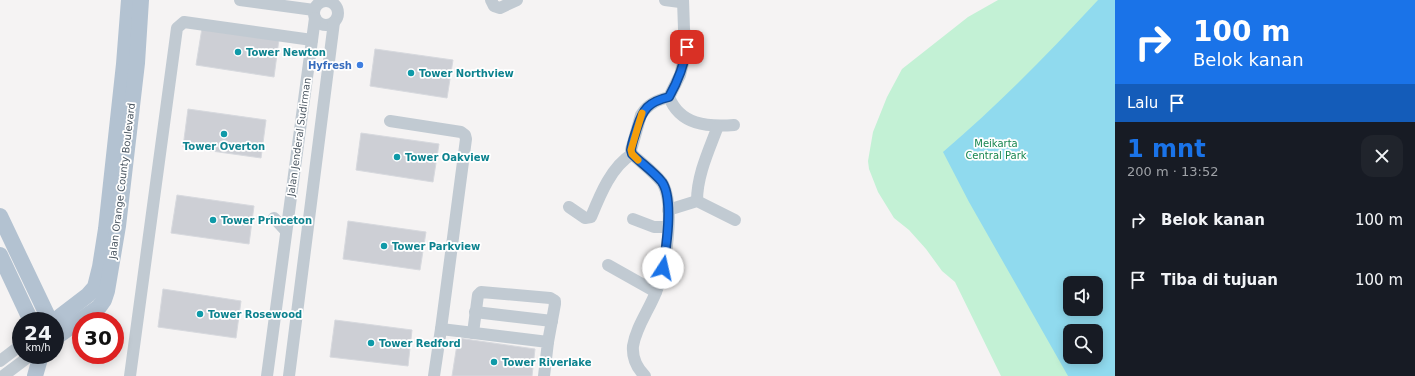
<!DOCTYPE html>
<html lang="id">
<head>
<meta charset="utf-8">
<style>
  body { margin:0; font-family:"DejaVu Sans",sans-serif; background:#20242c; color:#f1f3f6; height:100vh; display:flex; flex-direction:column; font-size:15px; white-space:nowrap }
  * { box-sizing:border-box; margin:0 }
  p { font-size:13px; color:#9ea1a6 }
  .icon { flex:none; width:22px; height:22px; fill:none; stroke:currentColor; stroke-width:2; stroke-linecap:round; stroke-linejoin:round }
  .map { position:relative; flex:1; overflow:hidden }
  .sheet { display:flex; flex-direction:column; background:#171b24; width:300px }
  .sheet>* { flex:none }
  .guide { background:#1a73e8; color:#fff; overflow:hidden }
  .fabs { position:absolute; left:1063px; top:276px; display:grid; gap:8px }
  .fabs a { display:grid; place-items:center; width:40px; height:40px; border-radius:8px; background:#171b24; box-shadow:0 2px 10px #0003; font-size:20px }
  .speed { position:absolute; left:12px; top:312px; display:flex; gap:8px; font-size:20px; font-weight:700; text-align:center }
  .speed>* { display:grid; place-content:center; width:52px; height:52px; border-radius:50%; background:#171b24; box-shadow:0 2px 10px #0003; line-height:1 }
  .speed small { font-size:10px; font-weight:400 }
  .speed .limit { border:6px solid #d22; background:#fff; color:#111 }
  .pin { position:absolute; display:grid; place-items:center; width:34px; height:34px; color:#fff; margin:-17px; border-radius:8px; box-shadow:0 2px 6px #0006 }
  .me { position:absolute; width:44px; margin:-22px; rotate:10deg; stroke-linejoin:round; filter:drop-shadow(0 0 3px #0008) }
  .turn { display:flex; align-items:center; gap:14px; height:84px; padding:0 12px; font-size:18px }
  .turn .icon { width:52px; height:52px; stroke-width:2.5 }
  .turn b { display:block; font-size:28px; line-height:34px }
  .then { display:flex; align-items:center; height:38px; padding:0 12px; background:#0003; gap:8px; font-size:15px }
  .round { display:grid; place-items:center; flex:none; width:42px; height:42px; border-radius:12px; background:#20242c }
  .summary { display:flex; align-items:center; justify-content:space-between; height:68px; padding:0 12px }
  h1 { font-size:24px; font-weight:700; line-height:30px; color:#1a73e8 }
  ul { padding:0; list-style:none }
  li { display:flex; align-items:center; gap:12px; height:60px; padding:0 12px }
  li div { flex:1 }
  li b { display:block; font-size:15px }
  li em { font-style:normal }
  main { display:flex; flex:1; min-height:0 }
  .map>svg:first-child { display:block }
  .green { fill:#c3f1d5; fill-rule:evenodd }
  .water { fill:#90daee; fill-rule:evenodd }
  .building { fill:#cdcfd5; stroke:#d7d9de }
  .lines { fill:none; stroke-linecap:round; stroke-linejoin:round }
  .minor { stroke:#c1cad2; stroke-width:12 }
  .major { stroke:#b3c2d1; stroke-width:16 }
  .route-casing { stroke:#114b97; stroke-width:10 }
  .route { stroke:#1a73e8; stroke-width:7 }
  .slow { stroke:#f59e0b; stroke-width:7 }
  .culture-dot { fill:#0f9aa8; stroke:#fff; stroke-width:1.5 }
  .shop-dot { fill:#3f7fe0; stroke:#fff; stroke-width:1.5 }
  .labels { text-anchor:middle; dominant-baseline:central; stroke-width:3.5; stroke-linejoin:round; paint-order:stroke }
  .culture-label { font-size:10px; font-weight:bold; fill:#0d838f; stroke:#fff; text-anchor:start }
  .shop-label { font-size:10px; font-weight:bold; fill:#366cbe; stroke:#fff; text-anchor:end }
  .street-label { font-size:10px; fill:#4a5661; stroke:#fff }
  .park-label { font-size:10px; fill:#17864f; stroke:#fff }
</style>
</head>
<body>
<main>
<div class="map">
<svg width="1115" height="376" viewBox="0 0 1115 376">
  <rect width="100%" height="100%" fill="#f5f3f3"/>
  <path class="green" d="M 998,0 L 1115,0 L 1115,376 L 1001,376 L 955,282 L 942,271 L 926,249 L 909,230 L 894,218 L 878,192 L 869,169 L 868,161 L 873,132 L 887,97 L 902,69 L 968,17 ZM 1070,283 L 1096,283 L 1096,309 L 1070,309 ZM 1070,331 L 1096,331 L 1096,357 L 1070,357 Z"/>
  <path class="water" d="M 1098,0 L 1115,0 L 1115,376 L 1068,376 L 969,202 L 943,152 C 999,104 1048,54 1098,0 ZM 1070,283 L 1096,283 L 1096,309 L 1070,309 ZM 1070,331 L 1096,331 L 1096,357 L 1070,357 Z"/>
  <g class="building">
    <path d="M 202,28 L 279,39 L 274,77 L 196,65 Z"/>
    <path d="M 375,49 L 453,60 L 447,98 L 370,86 Z"/>
    <path d="M 188,109 L 266,120 L 261,158 L 183,147 Z"/>
    <path d="M 361,133 L 439,144 L 433,182 L 356,170 Z"/>
    <path d="M 177,195 L 254,206 L 249,244 L 171,233 Z"/>
    <path d="M 348,221 L 426,232 L 420,270 L 343,259 Z"/>
    <path d="M 163,289 L 241,301 L 236,338 L 158,327 Z"/>
    <path d="M 335,320 L 412,330 L 408,366 L 330,357 Z"/>
    <path d="M 458,338 L 535,349 L 532,376 L 452,376 Z"/>
  </g>
  <g class="lines">
    <g class="minor">
      <path d="M 240,0 L 314,10"/>
      <path d="M 491,0 L 494,6 L 500,8 L 517,0"/>
      <path d="M 665,0 L 680,2"/>
      <circle cx="326" cy="13" r="12"/>
      <path d="M 669,97 C 680,125 707,127 734,125"/>
      <path d="M 390,121 L 461,132 L 465,135 L 466,139 L 441,329 L 548,342 L 544,376"/>
      <path d="M 697,201 C 697,175 709,150 718,126"/>
      <path d="M 569,207 L 585,218 L 591,217 C 600,195 611,167 632,154"/>
      <path d="M 668,210 L 697,201 L 735,220"/>
      <path d="M 274,218 L 286,231"/>
      <path d="M 633,219 L 654,227 L 668,227"/>
      <path d="M 608,265 L 656,292"/>
      <path d="M 475,312 L 552,321"/>
      <path d="M 473,333 L 478,295 L 481,292 L 550,298 L 555,301 L 555,304 L 548,342"/>
      <path d="M 0,361 L 21,345"/>
      <path d="M 3,376 L 31,355"/>
      <path d="M 130,376 L 177,28 L 184,22 L 312,40"/>
      <path d="M 267,376 L 315,18"/>
      <path d="M 289,376 L 334,22"/>
      <path d="M 434,376 L 441,329"/>
      <path d="M 645,376 C 637,368 632,358 633,346 C 636,327 649,310 656,292 C 666,270 675,206 663,184 C 657,174 640,162 632,154 L 631,150 L 641,115 C 648,104 657,100 669,97 L 680,75 L 687,47 L 684,29 L 683,0"/>
    </g>
    <g class="major">
      <path d="M 0,216 L 50,321"/>
      <path d="M 0,255 L 31,321"/>
      <path d="M 54,321 L 88,295 L 95,287 L 100,267 L 106,229 L 124,64 L 129,0"/>
      <path d="M 55,338 L 99,307 L 104,300 L 107,291 L 118,226 L 137,63 L 141,0"/>
      <path d="M 35,376 L 41,355"/>
    </g>
  </g>
  <g class="lines">
    <defs>
      <path id="route" d="M 663,268 C 666,249 674,199 662,182 C 654,172 641,163 632,154 L 631,150 C 632,142 635,135 637,128 C 643,109 648,102 669,97 C 678,81 684,66 687,47"/>
    </defs>
    <use href="#route" class="route-casing"/>
    <use href="#route" class="route"/>
    <path class="slow" d="M 638,160 L 632,154 L 631,150 L 642,113"/>
  </g>
  <g class="culture-dot">
    <circle cx="238" cy="52" r="4"/>
    <circle cx="411" cy="73" r="4"/>
    <circle cx="224" cy="134" r="4"/>
    <circle cx="397" cy="157" r="4"/>
    <circle cx="213" cy="220" r="4"/>
    <circle cx="384" cy="246" r="4"/>
    <circle cx="200" cy="314" r="4"/>
    <circle cx="371" cy="343" r="4"/>
    <circle cx="494" cy="362" r="4"/>
  </g>
  <circle class="shop-dot" cx="360" cy="65" r="4"/>
  <g class="labels">
    <g class="culture-label">
      <text x="246" y="52">Tower Newton</text>
      <text x="419" y="73">Tower Northview</text>
      <text x="224" y="146" text-anchor="middle">Tower Overton</text>
      <text x="405" y="157">Tower Oakview</text>
      <text x="221" y="220">Tower Princeton</text>
      <text x="392" y="246">Tower Parkview</text>
      <text x="208" y="314">Tower Rosewood</text>
      <text x="379" y="343">Tower Redford</text>
      <text x="502" y="362">Tower Riverlake</text>
    </g>
    <g class="shop-label">
      <text x="352" y="65">Hyfresh</text>
    </g>
    <g class="street-label">
      <text transform="translate(299 137) rotate(-82)">Jalan Jenderal Sudirman</text>
      <text transform="translate(122 181) rotate(-83)">Jalan Orange County Boulevard</text>
    </g>
    <g class="park-label">
      <text x="996" y="143">Meikarta<tspan x="996" dy="12">Central Park</tspan></text>
    </g>
  </g>
</svg>
<div class="fabs">
<a><svg class="icon" aria-label="sound" viewBox="0 0 24 24"><path d="M4 9h4l5-4v14l-5-4H4zM17 9q2 3 0 6"/></svg></a>
<a><svg class="icon" aria-label="search" viewBox="0 0 24 24"><circle cx="10" cy="10" r="6"/><path d="M15 15l6 6"/></svg></a>
</div>
<div class="speed"><div>24<small>km/h</small></div><div class="limit">30</div></div>
<div class="pin" style="left:687px;top:47px;background:#d93025"><svg class="icon" aria-label="arrive" viewBox="0 0 24 24"><path d="M6 21V4h12l-3 4 3 4H6"/></svg></div>
<svg class="me" style="left:663px;top:268px" viewBox="-20 -20 40 40"><circle r="19" fill="#fff"/><path d="M0-13L10 11 0 6-10 11z" fill="#1a73e8"/></svg>
</div>
<section class="sheet">
<div class="guide">
<div class="turn"><svg class="icon" aria-label="right" viewBox="0 0 24 24"><path d="M7 20v-9h11M14 6l5 5-5 5"/></svg><div><b>100 m</b>Belok kanan</div></div>
<div class="then">Lalu<svg class="icon" aria-label="arrive" viewBox="0 0 24 24"><path d="M6 21V4h12l-3 4 3 4H6"/></svg></div>
</div>
<div class="summary"><div><h1>1 mnt</h1><p>200 m · 13:52</p></div><a class="round"><svg class="icon" aria-label="close" viewBox="0 0 24 24"><path d="M6 6l12 12M18 6L6 18"/></svg></a></div>
<ul>
<li><svg class="icon" aria-label="right" viewBox="0 0 24 24"><path d="M7 20v-9h11M14 6l5 5-5 5"/></svg><div><b>Belok kanan</b></div><em>100 m</em></li>
<li><svg class="icon" aria-label="arrive" viewBox="0 0 24 24"><path d="M6 21V4h12l-3 4 3 4H6"/></svg><div><b>Tiba di tujuan</b></div><em>100 m</em></li>
</ul>
</section>
</main>
</body>
</html>
